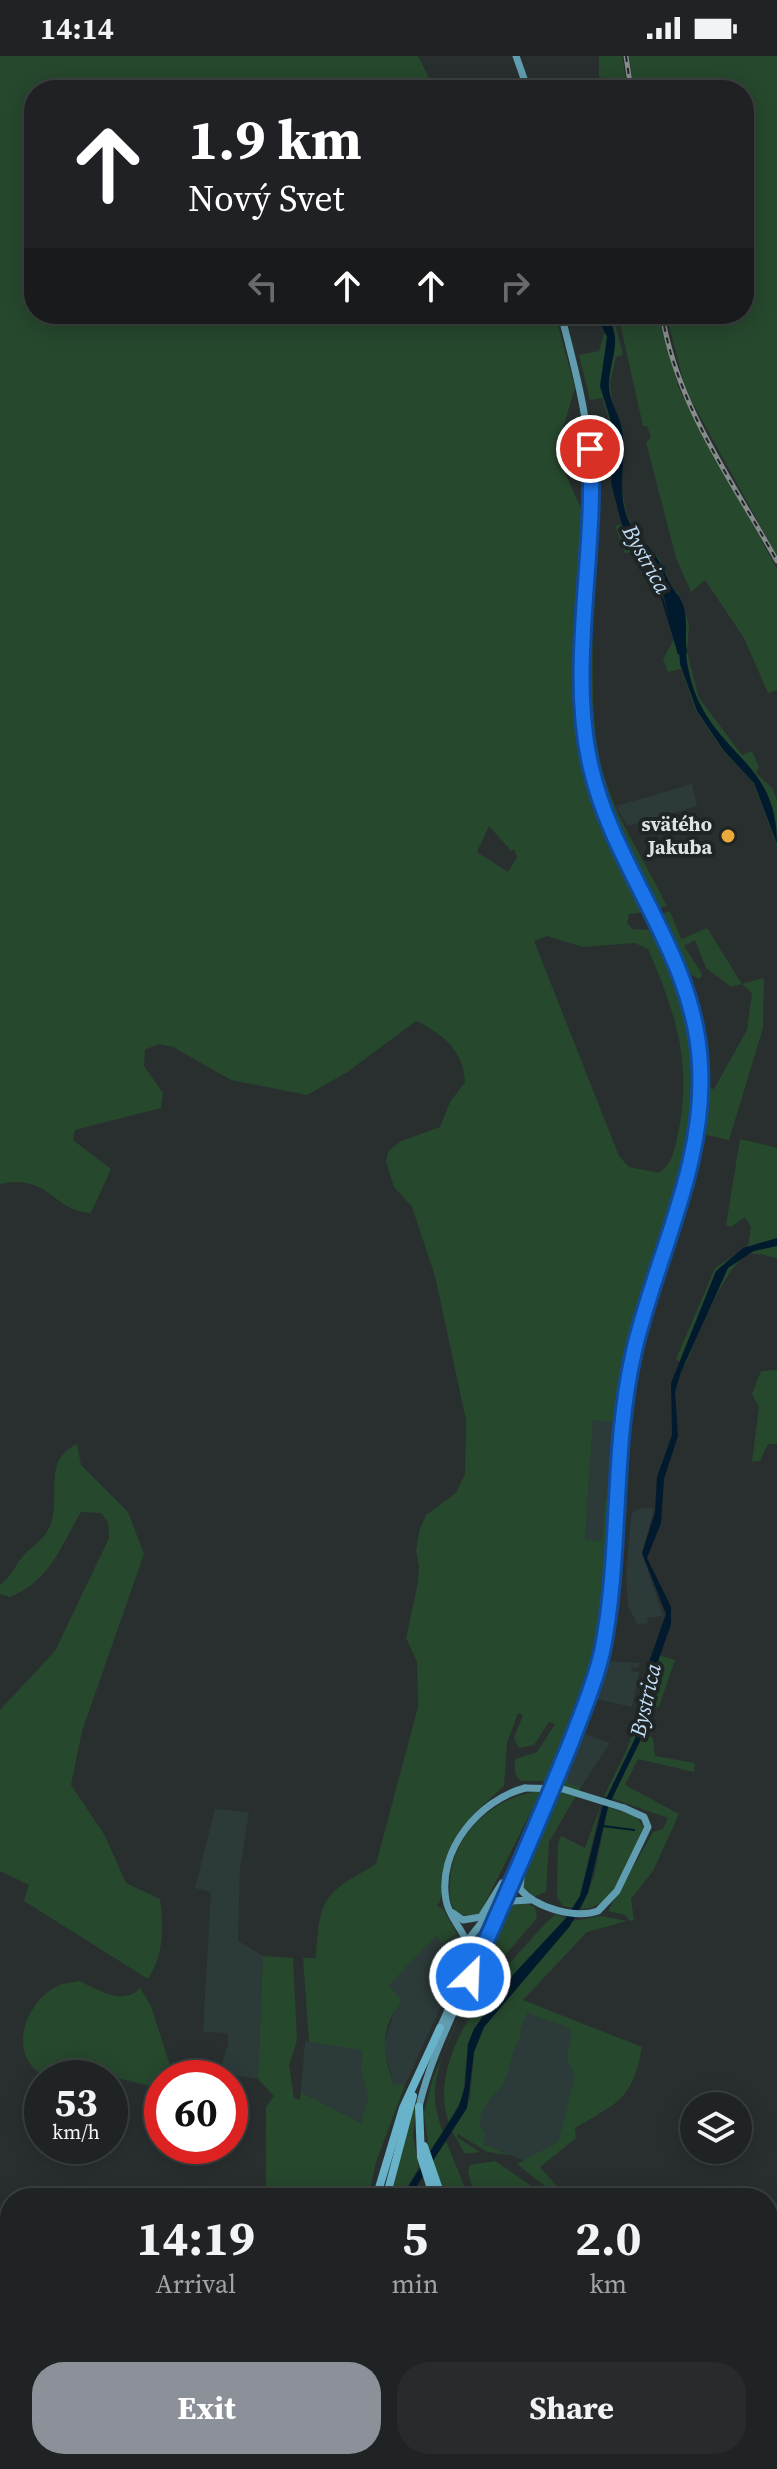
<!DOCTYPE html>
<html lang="en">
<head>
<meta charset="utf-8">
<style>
  body { margin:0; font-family:"Source Serif 4",serif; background:#272b2b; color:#f1f3f6; height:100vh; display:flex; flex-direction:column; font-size:30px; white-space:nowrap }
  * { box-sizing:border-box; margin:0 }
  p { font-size:26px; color:#a1a4a6 }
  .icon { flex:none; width:44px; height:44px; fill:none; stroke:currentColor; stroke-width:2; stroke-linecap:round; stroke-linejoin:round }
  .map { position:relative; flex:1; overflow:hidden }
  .side { position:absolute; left:0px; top:2132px; width:778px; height:282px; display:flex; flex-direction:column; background:#1f2323; border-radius:32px 32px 0 0; box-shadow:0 4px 20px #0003,0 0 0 2px #3c4041 }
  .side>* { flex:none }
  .guide { position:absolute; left:24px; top:24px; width:730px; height:244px; border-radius:32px; box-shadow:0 4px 20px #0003,0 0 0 2px #3c4041; background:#202124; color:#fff; overflow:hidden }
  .tools { position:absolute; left:680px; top:2036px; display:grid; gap:16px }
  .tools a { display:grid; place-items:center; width:72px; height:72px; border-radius:50%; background:#1f2323; box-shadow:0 4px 20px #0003,0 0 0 2px #3c4041; font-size:40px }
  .speed { position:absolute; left:24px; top:2004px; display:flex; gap:16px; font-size:40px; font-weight:700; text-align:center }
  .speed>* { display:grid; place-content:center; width:104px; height:104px; border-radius:50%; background:#1f2323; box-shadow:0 4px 20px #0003,0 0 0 2px #3c4041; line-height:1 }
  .speed small { font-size:20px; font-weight:400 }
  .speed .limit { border:12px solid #d22; background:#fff; color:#111 }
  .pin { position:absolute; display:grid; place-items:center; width:68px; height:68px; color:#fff; margin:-34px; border:4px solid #fff; border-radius:50%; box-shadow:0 2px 8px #0007 }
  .me { position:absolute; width:88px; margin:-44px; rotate:24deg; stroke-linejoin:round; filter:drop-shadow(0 0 6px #0008) }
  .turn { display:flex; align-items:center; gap:28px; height:168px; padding:0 32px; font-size:36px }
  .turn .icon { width:104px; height:104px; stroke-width:2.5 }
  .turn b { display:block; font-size:56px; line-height:68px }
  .lanes { display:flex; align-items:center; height:76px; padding:0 32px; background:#0003; justify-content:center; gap:40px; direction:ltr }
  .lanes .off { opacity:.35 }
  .eta { display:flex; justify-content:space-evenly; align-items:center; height:136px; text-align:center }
  .eta b { font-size:48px; font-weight:700; line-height:56px }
  .cta { display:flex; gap:16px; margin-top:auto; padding:16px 32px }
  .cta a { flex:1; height:92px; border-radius:32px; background:#8c9099; color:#fff; font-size:32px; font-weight:700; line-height:92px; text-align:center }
  .cta a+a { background:#272b2b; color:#f1f3f6 }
  .status { display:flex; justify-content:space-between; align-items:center; height:56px; padding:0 40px; background:#1f2323; direction:ltr }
  .status svg { height:22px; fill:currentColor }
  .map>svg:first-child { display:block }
  .built { fill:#2d3a3a }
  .green { fill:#26482d; fill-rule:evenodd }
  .water { fill:#021a2d }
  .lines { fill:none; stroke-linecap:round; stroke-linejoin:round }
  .stream { stroke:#021a2d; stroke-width:2 }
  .river { stroke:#021a2d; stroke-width:10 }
  .major { stroke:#619db0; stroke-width:7 }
  .highway { stroke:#69b3ca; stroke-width:8 }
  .rail-casing { stroke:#868b8b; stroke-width:5 }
  .rail { stroke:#1f2525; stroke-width:2; stroke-dasharray:6; stroke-linecap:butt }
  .major-bridge { stroke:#619db0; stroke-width:7 }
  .route-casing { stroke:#114b97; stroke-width:20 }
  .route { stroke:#1a73e8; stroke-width:14 }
  .poi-dot { fill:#eaaa39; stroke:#1f2525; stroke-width:3 }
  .labels { text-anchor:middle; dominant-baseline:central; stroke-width:8; stroke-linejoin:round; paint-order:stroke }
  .poi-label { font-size:20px; font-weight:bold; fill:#dee2e2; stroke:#1f2525; text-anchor:end }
  .water-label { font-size:22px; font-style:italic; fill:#c3dff7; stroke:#1f2525 }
</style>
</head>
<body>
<div class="status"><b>14:14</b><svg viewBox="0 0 49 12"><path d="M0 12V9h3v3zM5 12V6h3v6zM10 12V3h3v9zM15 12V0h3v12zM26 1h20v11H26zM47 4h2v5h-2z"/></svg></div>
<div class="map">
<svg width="777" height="2413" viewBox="0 0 777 2413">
  <rect width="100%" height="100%" fill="#292f2f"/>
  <g class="built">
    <path d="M 692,728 L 697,750 L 627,770 L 616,750 Z"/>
    <path d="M 593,1363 L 616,1366 L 610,1444 L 605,1442 L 602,1485 L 585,1485 Z"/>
    <path d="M 643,1451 L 654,1453 L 642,1497 L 663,1560 L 647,1562 L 648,1567 L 638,1569 L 628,1550 L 626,1518 L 631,1462 L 633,1456 Z"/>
    <path d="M 608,1605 L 639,1607 L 639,1611 L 631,1612 L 631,1615 L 639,1616 L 632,1651 L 596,1643 Z"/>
    <path d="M 583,1677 L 610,1687 L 581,1731 L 568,1727 L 568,1716 Z"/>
    <path d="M 215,1753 L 249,1756 L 240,1812 L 238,1885 L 263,1900 L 258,2023 L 219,2017 L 228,1989 L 228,1977 L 203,1976 L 211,1836 L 195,1832 Z"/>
    <path d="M 456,1878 L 462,1893 L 461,1906 L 405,2029 L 394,2029 L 383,1991 L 395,1954 L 388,1929 L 436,1880 L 442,1887 Z"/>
    <path d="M 523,1945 L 580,1969 L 580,2019 L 558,2087 L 540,2111 L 483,2088 L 471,2051 Z"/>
    <path d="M 305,1985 L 362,1993 L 361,2014 L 368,2041 L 361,2067 L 301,2036 Z"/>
    <path d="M 768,2259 L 777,2262 L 777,2346 L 768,2345 Z"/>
    <path d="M 331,2404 L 390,2404 L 392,2413 L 325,2413 Z"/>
  </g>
  <g class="green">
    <path d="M 0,0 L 418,0 L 435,34 L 34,34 L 34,258 L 555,258 L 575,332 L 560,382 L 565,417 L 583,457 L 577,627 L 581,691 L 595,751 L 646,856 L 629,858 L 627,867 L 632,873 L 654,874 C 671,910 687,949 692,989 C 704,1083 659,1170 635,1257 C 626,1293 620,1329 616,1366 L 593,1364 L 585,1484 L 602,1485 L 605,1442 L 610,1444 L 603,1548 L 593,1609 L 548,1725 L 521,1725 C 515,1722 513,1710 516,1703 L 537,1696 L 555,1668 L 549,1666 L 534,1689 L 519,1692 L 514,1682 L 523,1659 L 518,1657 L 507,1687 L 504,1730 C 479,1753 458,1768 446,1802 C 442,1816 445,1841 437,1850 L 443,1853 L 465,1892 C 463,1905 459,1925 448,1931 L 463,1900 L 456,1878 L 442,1888 L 436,1880 L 389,1929 L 402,1945 C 379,1973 382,1998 394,2029 L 405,2029 L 376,2106 L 368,2142 L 266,2142 L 266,2051 L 274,2040 L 258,2023 L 263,1900 L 293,1902 L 297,1984 L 289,2009 L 294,2042 L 300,2044 L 301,2036 L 361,2067 L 368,2041 L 361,2014 L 362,1994 L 309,1986 L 303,1902 L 316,1902 C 320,1840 323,1839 376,1808 L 418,1651 L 417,1606 L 406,1582 L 417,1531 L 419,1511 L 416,1495 L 419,1475 L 426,1459 L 456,1437 L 465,1418 L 466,1364 L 435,1220 L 412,1151 L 394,1131 L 386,1105 L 388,1096 L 399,1086 L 440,1071 L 450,1046 L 465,1026 C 463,994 443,978 416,965 L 346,1017 L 307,1039 L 231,1024 L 173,991 L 158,988 L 145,994 L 144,1010 L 163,1037 L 161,1052 L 75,1074 L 73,1084 L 111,1113 L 91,1157 C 50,1154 52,1118 0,1128 ZM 489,770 L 511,795 L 514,793 L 517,801 L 508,816 L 477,796 ZM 547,880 L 583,891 L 635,887 L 648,893 C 675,956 692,1005 679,1073 C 675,1091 674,1106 659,1117 L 629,1111 L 619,1100 L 534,885 Z"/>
    <path d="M 599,0 L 622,0 L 628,34 L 616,34 L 613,24 L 599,21 Z"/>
    <path d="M 629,0 L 777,0 L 777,500 L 686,335 L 666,258 L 744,258 L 744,34 L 634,34 Z"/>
    <path d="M 599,258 L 613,258 L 623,299 L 616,301 L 610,327 L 613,351 L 623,373 L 621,429 L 627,460 L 638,480 L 659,503 L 673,535 L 677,536 L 689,568 L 687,596 L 699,642 L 742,699 L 752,695 L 759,711 L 756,717 L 772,732 L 777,744 L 777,790 L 753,726 L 723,695 L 696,655 L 681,613 L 668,616 L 663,603 L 676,580 C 668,548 660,522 640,496 L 625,497 L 615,470 L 622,468 L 611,427 L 614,379 L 602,342 L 590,344 L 579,299 L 599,295 L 605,275 Z"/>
    <path d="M 618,258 L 658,258 L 679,333 L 777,513 L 777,634 L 768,637 L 744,582 L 705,524 L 691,536 L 676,502 L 646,386 L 651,382 L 647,370 L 643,370 Z"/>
    <path d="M 592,568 C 594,616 590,670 603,716 C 616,763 646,807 667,850 L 658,852 C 628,795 597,738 591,673 C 587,638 591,603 592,568 Z"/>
    <path d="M 670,855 L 681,883 L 707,872 L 742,928 L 764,922 L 763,972 L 729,1084 L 702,1078 L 709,1032 L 714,1033 L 747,974 L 752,937 L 742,928 L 731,931 L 706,912 L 695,884 L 684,890 L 702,918 L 700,923 L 691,919 L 661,858 Z"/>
    <path d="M 740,1083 L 777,1092 L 777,1202 C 770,1201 759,1197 752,1198 C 727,1200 695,1288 685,1310 L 676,1303 L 715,1212 L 748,1190 L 751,1171 L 745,1161 L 731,1171 L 726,1169 Z"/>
    <path d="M 777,1314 L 777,1388 L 768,1388 L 760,1405 L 752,1406 L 759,1351 L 752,1338 L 761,1315 Z"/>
    <path d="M 77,1388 L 81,1409 L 128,1456 L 144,1498 L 82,1675 L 71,1729 L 104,1778 L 126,1827 L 160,1843 C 164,1871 164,1898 148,1923 L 24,1845 L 29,1829 L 0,1815 L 0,1654 L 55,1595 L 109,1482 L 108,1466 L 101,1457 L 81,1456 C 60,1491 51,1524 10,1541 L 0,1538 L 0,1529 C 10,1521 13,1515 19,1505 C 28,1492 42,1487 49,1472 C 63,1441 40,1406 77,1388 Z"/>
    <path d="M 621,1454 L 618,1543 L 608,1605 L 568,1715 L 568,1727 L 581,1731 L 549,1786 L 546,1836 L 533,1841 L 524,1834 L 524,1814 L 563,1726 L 602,1619 L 615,1550 Z"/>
    <path d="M 659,1599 L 675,1604 L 659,1650 L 654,1653 L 650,1650 L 652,1623 Z"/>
    <path d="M 641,1650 L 644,1657 L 638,1678 L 607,1741 L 604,1740 L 627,1693 Z"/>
    <path d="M 650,1656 L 652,1662 L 647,1679 L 653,1682 L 655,1700 L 695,1707 L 694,1716 L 638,1703 L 625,1729 L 679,1758 L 653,1815 L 631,1843 L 634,1864 L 630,1865 L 625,1859 L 608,1855 L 653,1776 L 663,1773 L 668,1762 L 611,1742 L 643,1681 Z"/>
    <path d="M 542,1734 L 481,1855 L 478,1859 L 459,1860 C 449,1850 449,1838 450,1825 C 453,1774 496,1741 542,1734 Z"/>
    <path d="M 601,1749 L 580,1840 L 573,1852 L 563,1850 L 557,1841 L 558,1787 L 561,1780 L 585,1792 Z"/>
    <path d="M 608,1751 L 637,1761 L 644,1772 C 630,1800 618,1852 581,1853 L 594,1820 Z"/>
    <path d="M 523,1846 L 535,1851 L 537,1862 L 500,1905 L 497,1903 C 472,1929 438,1996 435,2033 C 434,2048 438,2062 443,2076 L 429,2096 L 424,2057 L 433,2022 L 505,1855 L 514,1847 Z"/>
    <path d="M 556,1858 L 566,1862 L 513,1919 L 474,1973 L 468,1988 L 463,2040 L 449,2067 C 426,2006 487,1931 526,1889 C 535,1879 545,1866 556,1858 Z"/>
    <path d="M 601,1860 L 627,1865 L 587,1876 L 523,1944 L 642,1991 C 632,2044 619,2046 575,2072 L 576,2082 L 540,2111 L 567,2142 L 560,2142 L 517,2108 L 558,2086 L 575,2020 L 567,2002 L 572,1977 L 567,1971 L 527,1957 L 519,1977 L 522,1980 C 509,1995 511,2020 498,2034 C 487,2047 483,2049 479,2067 L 485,2078 L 483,2088 L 510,2099 L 487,2096 L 458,2078 L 457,2081 L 480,2096 L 465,2098 L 452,2075 L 470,2042 L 474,1996 L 484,1971 L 573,1865 Z"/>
    <path d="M 79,1925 C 98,1933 123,1951 140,1932 L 151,1950 L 174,2022 L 162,2022 L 162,2033 L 72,2011 L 42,2019 C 8,1997 24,1950 55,1931 C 61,1927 71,1927 79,1925 Z"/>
    <path d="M 417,2036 L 413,2080 L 419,2111 L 401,2142 L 390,2142 Z"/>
    <path d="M 446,2085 L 469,2142 L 445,2142 L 432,2105 Z"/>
    <path d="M 495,2105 L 549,2142 L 476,2142 L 468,2117 L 470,2109 Z"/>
    <path d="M 0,2352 L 10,2360 L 10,2404 L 70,2404 L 81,2413 L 0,2413 Z"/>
  </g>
  <g class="water">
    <path d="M 596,258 L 604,258 C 625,280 610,302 609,327 C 608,345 619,357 622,373 C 627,401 617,429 626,458 C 632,477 647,486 657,502 C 665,514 668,528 677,538 C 690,554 685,578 686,597 C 687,611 692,631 698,644 C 726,703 777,711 777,788 L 754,727 L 724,695 L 697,655 L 680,608 L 678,564 L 654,511 L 634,491 L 623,473 L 611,427 L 615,379 L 600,330 L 607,281 Z"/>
    <path d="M 777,1182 L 777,1190 L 754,1195 L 728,1212 L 681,1316 L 675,1336 L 678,1380 L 664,1423 L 661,1467 L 647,1502 L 671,1551 L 671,1568 L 652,1623 L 647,1670 L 608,1751 L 588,1837 L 570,1870 L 484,1971 L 474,1996 L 467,2052 L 409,2142 L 401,2142 L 459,2050 L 465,2030 L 468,1988 L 474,1973 L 513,1919 L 566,1862 L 580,1840 L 603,1749 L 642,1668 L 649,1606 L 666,1558 L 642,1497 L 655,1456 L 657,1421 L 672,1379 L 671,1327 L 716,1215 L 743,1192 Z"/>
  </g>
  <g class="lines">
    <g class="stream">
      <path d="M 665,532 L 662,542 L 678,594"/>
      <path d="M 603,1770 L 634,1774"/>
    </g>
    <path class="river" d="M 669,540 L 682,595"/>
    <g class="major">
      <path d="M 516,0 L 528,34"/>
      <path d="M 522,1813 L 520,1833 C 536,1852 575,1863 598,1855 L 617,1835 L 648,1771 L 644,1761 L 624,1752"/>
      <path d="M 503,1855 L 512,1845 L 530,1844"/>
      <path d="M 453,1857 L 463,1864 L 481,1861 L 502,1827"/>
      <path d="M 468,1884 L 486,1861"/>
      <path d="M 465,1906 C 475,1879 450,1869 446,1844 C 437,1794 479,1744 525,1732"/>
      <path d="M 440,1972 L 554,1717"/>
      <path d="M 419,2051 C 429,2006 451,1963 470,1920 C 513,1824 572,1710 599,1608 C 623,1515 611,1415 628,1320 C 650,1204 717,1094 697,973 C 679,867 597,785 585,677 C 576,593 593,508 591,424 C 590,366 575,313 561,258"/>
    </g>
    <g class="highway">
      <path d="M 419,2051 L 421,2101 L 434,2142"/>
      <path d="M 424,2090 L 442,2142"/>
      <path d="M 376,2142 L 403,2052 L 440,1972"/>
      <path d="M 386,2142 L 413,2040"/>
      <path d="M 768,2375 L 777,2381"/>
      <path d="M 768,2385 L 777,2392"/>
      <path d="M 302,2413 L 308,2404"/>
      <path d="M 317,2413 L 322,2404"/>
    </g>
    <defs>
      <g id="rail">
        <path d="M 626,0 L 631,34"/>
        <path d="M 662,258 C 677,351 732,424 777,505"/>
      </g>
    </defs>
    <use href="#rail" class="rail-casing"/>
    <use href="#rail" class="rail"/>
    <path class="major-bridge" d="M 525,1732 L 563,1733 L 624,1752"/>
  </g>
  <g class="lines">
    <defs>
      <path id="route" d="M 470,1921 C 505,1843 539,1765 571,1686 C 582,1657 595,1627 602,1596 C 622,1497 611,1394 634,1295 C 656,1200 706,1108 700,1009 C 695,898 615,816 591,712 C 567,611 597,497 590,393"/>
    </defs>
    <use href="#route" class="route-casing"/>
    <use href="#route" class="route"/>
  </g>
  <circle class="poi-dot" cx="728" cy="780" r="8"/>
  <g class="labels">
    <g class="poi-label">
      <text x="712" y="768">svätého<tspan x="712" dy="23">Jakuba</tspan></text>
    </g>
    <g class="water-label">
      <text transform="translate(647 503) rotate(61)">Bystrica</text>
      <text transform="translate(645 1644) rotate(-77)">Bystrica</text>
    </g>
  </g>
</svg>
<div class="tools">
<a><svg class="icon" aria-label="layers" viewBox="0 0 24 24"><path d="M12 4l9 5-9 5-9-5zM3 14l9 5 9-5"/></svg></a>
</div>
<div class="speed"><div>53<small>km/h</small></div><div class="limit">60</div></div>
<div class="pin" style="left:590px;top:393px;background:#d93025"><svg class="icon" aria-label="arrive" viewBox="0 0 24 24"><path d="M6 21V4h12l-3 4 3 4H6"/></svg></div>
<svg class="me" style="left:470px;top:1921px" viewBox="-20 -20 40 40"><circle r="17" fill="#1a73e8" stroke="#fff" stroke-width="3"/><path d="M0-11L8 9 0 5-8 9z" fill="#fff"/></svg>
<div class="guide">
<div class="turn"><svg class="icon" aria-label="ahead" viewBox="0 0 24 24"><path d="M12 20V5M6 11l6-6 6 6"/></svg><div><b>1.9 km</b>Nový Svet</div></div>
<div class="lanes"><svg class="icon off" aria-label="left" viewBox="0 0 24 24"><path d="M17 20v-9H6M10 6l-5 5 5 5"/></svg><svg class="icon" aria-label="ahead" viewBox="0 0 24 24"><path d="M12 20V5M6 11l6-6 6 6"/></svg><svg class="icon" aria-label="ahead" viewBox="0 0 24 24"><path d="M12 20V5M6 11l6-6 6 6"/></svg><svg class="icon off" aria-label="right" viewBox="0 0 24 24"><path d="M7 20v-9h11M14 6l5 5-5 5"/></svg></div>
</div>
<section class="side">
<div class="eta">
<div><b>14:19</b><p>Arrival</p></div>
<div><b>5</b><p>min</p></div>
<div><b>2.0</b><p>km</p></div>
</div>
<div class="cta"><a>Exit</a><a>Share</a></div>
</section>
</div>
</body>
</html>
